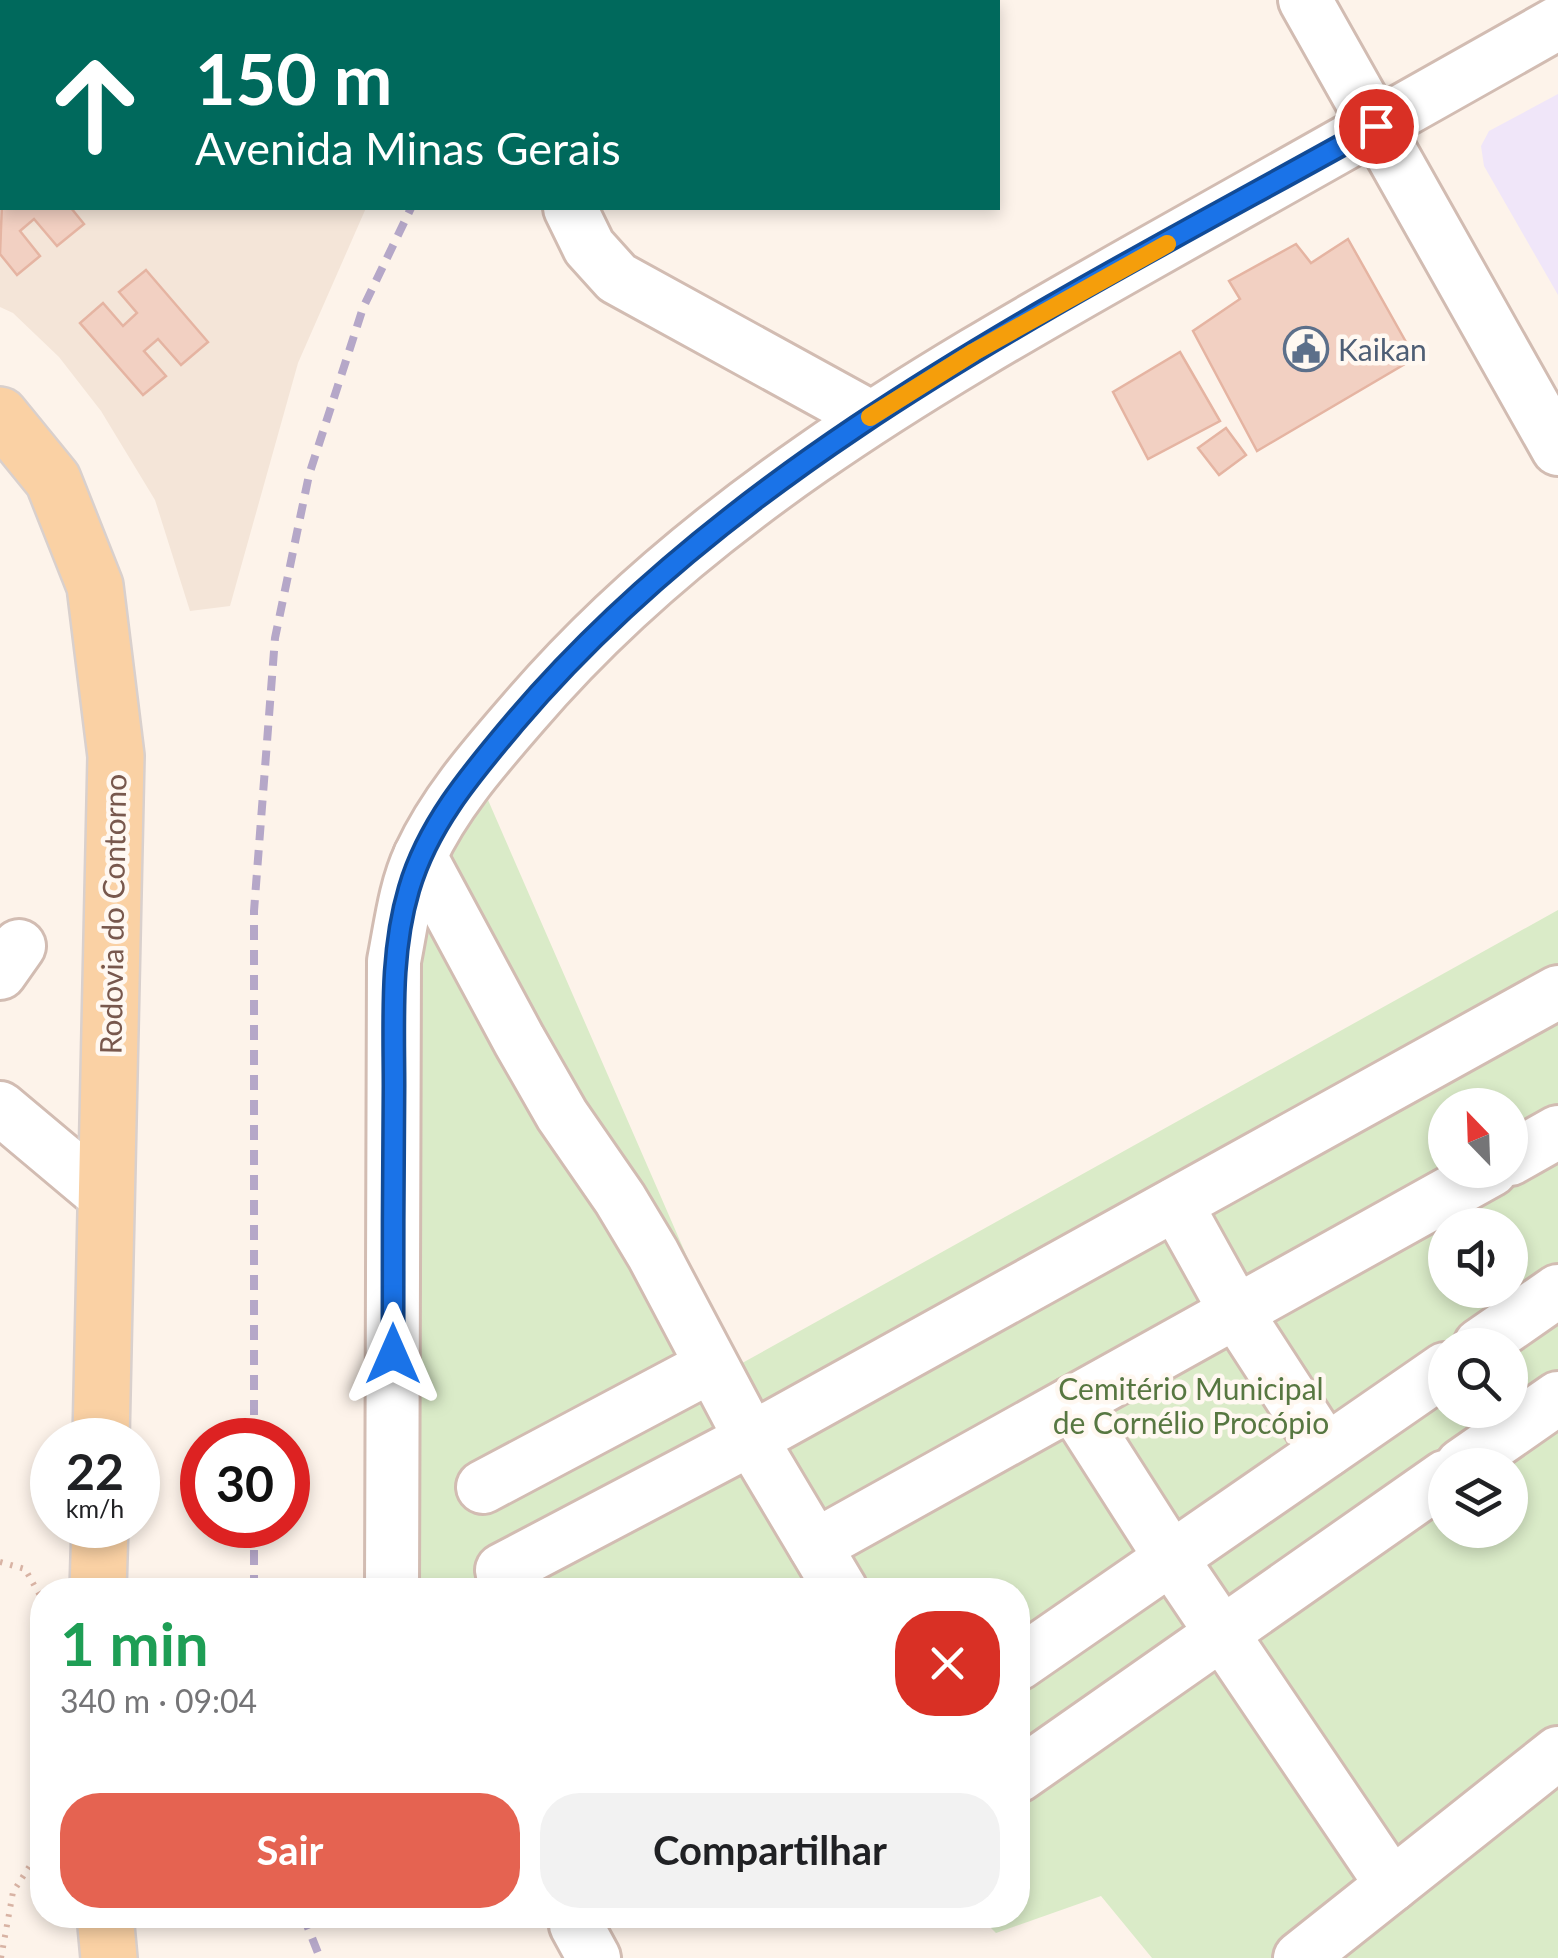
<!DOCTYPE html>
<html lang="pt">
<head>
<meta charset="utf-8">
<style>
  body { margin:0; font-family:Lato,sans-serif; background:#f2f2f2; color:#202124; height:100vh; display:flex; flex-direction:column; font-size:38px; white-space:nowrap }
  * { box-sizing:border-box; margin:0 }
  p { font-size:32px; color:#757577 }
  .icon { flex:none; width:55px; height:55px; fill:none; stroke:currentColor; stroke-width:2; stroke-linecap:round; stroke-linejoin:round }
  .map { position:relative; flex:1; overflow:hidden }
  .drawer { position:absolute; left:30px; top:1578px; width:1000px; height:350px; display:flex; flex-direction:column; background:#fff; border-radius:40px; box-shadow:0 5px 15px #0003 }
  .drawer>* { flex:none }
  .hud { position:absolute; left:0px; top:0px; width:1000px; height:210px; box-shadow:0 5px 15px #0003; background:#00695c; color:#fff; overflow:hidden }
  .needle { width:65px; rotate:337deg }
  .fabs { position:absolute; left:1428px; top:1088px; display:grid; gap:20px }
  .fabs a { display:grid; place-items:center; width:100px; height:100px; border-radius:50%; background:#fff; box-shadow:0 5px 15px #0003; font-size:50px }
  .speed { position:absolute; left:30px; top:1418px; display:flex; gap:20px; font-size:50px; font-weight:700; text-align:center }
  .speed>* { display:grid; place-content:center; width:130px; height:130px; border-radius:50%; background:#fff; box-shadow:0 5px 15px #0003; line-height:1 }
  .speed small { font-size:25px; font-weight:400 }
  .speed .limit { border:15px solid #d22; background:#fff; color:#111 }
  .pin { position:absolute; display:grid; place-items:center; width:85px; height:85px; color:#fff; margin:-42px; border:5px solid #fff; border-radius:50%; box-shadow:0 2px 10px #0007 }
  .me { position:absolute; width:110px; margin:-55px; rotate:0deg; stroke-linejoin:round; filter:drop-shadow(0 0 8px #0008) }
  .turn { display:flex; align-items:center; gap:35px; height:210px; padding:0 30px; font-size:45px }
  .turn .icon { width:130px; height:130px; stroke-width:2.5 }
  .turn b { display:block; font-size:70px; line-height:85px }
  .round { display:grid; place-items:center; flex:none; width:105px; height:105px; border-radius:40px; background:#f2f2f2 }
  .overview { display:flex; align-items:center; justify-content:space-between; height:170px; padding:0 30px }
  h1 { font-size:60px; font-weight:700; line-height:75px; color:#1e9e55 }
  .action { display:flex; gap:20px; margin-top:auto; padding:20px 30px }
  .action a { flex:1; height:115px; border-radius:40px; background:#e56351; color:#fff; font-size:40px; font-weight:700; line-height:115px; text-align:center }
  .action a+a { background:#f2f2f2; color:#202124 }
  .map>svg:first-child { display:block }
  .residential { fill:#f4e5d8 }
  .education { fill:#f0e6f9 }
  .green { fill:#daebc8; fill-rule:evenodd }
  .building { fill:#f2d0c2; stroke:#e5b4a2; stroke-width:2.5 }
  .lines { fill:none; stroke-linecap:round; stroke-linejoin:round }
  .minor-casing { stroke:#d2bcb2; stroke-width:58 }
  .major-casing { stroke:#d9d0cd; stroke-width:60 }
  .path { stroke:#d8b3a4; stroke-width:6; stroke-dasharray:2.5 8; stroke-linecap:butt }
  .minor { stroke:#fff; stroke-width:52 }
  .major { stroke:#fad1a4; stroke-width:55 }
  .rail { stroke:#b5a7c8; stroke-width:8; stroke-dasharray:15 10; stroke-linecap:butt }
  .route-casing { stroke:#114b97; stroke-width:25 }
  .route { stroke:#1a73e8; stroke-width:18 }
  .slow { stroke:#f59e0b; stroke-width:18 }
  .labels { text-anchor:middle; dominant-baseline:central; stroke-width:9; stroke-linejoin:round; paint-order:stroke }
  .service-label { font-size:30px; fill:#4e5e75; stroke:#fff8f1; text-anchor:start }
  .street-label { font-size:30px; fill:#78584d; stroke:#fff8f1 }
  .park-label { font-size:30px; fill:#577741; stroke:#fff8f1 }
</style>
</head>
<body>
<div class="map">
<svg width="1558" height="1958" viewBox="0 0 1558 1958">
  <rect width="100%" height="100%" fill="#fdf3ea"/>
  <path class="residential" d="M 0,0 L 484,0 L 2,2 L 2,208 L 366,208 L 298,363 L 230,606 L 190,611 L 155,500 L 101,411 L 59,357 L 13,313 L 0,307 Z"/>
  <path class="education" d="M 1558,94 L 1558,295 L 1484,166 L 1481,146 L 1489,131 Z"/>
  <path class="green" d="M 488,800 L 735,1367 L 1558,910 L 1558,1958 L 1152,1958 L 1101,1896 L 996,1933 L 978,1915 L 1018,1915 L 1018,1590 L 402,1590 L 416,945 L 447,854 ZM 1445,1105 L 1510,1105 L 1510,1170 L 1445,1170 ZM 1445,1225 L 1510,1225 L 1510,1290 L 1445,1290 ZM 1445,1345 L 1510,1345 L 1510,1410 L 1445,1410 ZM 1445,1465 L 1510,1465 L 1510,1530 L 1445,1530 Z"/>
  <g class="building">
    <path d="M 170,0 L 246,0 L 249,2 L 168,2 Z"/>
    <path d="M 317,0 L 384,0 L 315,2 Z"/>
    <path d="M 2,203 L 2,208 L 71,208 L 84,224 L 57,246 L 34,219 L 20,231 L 40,256 L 17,275 L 0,254 Z"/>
    <path d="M 1348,239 L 1415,358 L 1257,451 L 1193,331 L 1240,299 L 1229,281 L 1296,244 L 1311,263 Z"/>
    <path d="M 146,270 L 208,342 L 181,365 L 158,339 L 144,351 L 166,376 L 143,395 L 80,323 L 103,303 L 123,326 L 137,313 L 119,292 Z"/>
    <path d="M 1180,352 L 1220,421 L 1148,459 L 1113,392 Z"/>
    <path d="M 1226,428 L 1246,455 L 1219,475 L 1198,448 Z"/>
  </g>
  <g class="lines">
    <defs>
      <g id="minor">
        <path d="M 1305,0 L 1558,449"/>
        <path d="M 691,2 L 694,0"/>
        <path d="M 570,208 L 589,247 L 617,278 L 870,417"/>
        <path d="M 420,856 L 519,1040 L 562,1115 L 620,1199 L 653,1254 L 751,1439 L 841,1590"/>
        <path d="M 0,973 L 19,946"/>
        <path d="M 0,1108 L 106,1197"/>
        <path d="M 1510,1159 L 1558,1132"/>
        <path d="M 1176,1204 L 1236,1312 L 1326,1451"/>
        <path d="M 1480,1345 L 1558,1291"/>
        <path d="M 1072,1403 L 1171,1558 L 1392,1885"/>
        <path d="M 1462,1465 L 1558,1398"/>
        <path d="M 483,1487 L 711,1366"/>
        <path d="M 815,1546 L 1491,1170"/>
        <path d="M 502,1570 L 751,1439 L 1558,992"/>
        <path d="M 392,1590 L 394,961 C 401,926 405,888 420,856 C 445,802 485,757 523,713 C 692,515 918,384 1141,258 C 1280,180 1419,102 1558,23"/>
        <path d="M 1018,1664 L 1445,1369"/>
        <path d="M 1018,1776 L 1445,1477"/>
        <path d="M 579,1915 L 576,1925 L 594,1958"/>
        <path d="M 1300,1958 L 1558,1753"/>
      </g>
      <g id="major">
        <path d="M 0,415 L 53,480 L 95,586 L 116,756 L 101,1440"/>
        <path d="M 98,1590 L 100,1525"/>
        <path d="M 105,1915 L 109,1958"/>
      </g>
    </defs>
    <use href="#minor" class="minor-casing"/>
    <use href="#major" class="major-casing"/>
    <g class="path">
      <path d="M 0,1562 L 25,1569 L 42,1599"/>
      <path d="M 1,1958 L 13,1892 L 42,1847"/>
    </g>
    <use href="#minor" class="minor"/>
    <use href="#major" class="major"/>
    <g class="rail">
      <path d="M 544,2 L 546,0"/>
      <path d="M 254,1440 L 254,911 L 275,638 L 309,475 L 363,308 L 411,208"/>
      <path d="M 254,1525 L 254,1590"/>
      <path d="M 303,1915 L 320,1958"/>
    </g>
  </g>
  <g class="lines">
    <defs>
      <path id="route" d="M 393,1354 C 393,1265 393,1175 394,1086 C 394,1020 390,953 409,889 C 428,824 472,773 514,723 C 741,455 1074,295 1376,126"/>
    </defs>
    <use href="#route" class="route-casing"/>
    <use href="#route" class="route"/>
    <path class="slow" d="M 870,417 L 974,352 L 1167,244"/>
  </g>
  <defs>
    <symbol id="civic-ring" viewBox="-11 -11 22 22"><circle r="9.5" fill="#fff8f1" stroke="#5c6f8a" stroke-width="1.5"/><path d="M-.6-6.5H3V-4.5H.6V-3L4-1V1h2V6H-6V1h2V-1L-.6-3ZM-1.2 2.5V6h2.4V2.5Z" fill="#5c6f8a"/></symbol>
  </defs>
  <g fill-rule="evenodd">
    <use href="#civic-ring" x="1281" y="324" width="50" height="50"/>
  </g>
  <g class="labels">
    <g class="service-label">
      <text x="1338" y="349">Kaikan</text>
    </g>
    <g class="street-label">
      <text transform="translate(112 914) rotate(-89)">Rodovia do Contorno</text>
    </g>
    <g class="park-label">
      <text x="1191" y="1388">Cemitério Municipal<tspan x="1191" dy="34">de Cornélio Procópio</tspan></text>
    </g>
  </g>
</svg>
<div class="fabs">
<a><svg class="needle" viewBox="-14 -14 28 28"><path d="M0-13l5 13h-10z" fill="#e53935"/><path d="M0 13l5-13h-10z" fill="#757577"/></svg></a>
<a><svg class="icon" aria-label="sound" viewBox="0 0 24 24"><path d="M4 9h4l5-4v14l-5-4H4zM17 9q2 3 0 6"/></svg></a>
<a><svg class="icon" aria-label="search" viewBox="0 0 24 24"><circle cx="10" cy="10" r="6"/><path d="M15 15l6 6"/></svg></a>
<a><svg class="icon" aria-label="layers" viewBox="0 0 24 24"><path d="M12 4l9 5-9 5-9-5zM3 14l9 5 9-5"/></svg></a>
</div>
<div class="speed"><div>22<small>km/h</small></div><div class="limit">30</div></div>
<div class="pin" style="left:1376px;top:126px;background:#d93025"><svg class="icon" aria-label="arrive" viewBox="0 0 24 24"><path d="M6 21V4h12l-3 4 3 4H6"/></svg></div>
<svg class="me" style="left:393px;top:1354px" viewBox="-20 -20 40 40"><path d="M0-17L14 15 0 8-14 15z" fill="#1a73e8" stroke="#fff" stroke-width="4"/></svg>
<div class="hud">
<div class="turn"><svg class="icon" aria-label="ahead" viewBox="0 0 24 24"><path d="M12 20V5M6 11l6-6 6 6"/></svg><div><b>150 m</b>Avenida Minas Gerais</div></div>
</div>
<section class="drawer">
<div class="overview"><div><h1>1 min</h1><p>340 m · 09:04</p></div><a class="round" style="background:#d93025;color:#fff"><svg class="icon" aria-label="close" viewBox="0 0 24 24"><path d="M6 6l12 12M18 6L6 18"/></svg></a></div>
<div class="action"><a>Sair</a><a>Compartilhar</a></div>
</section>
</div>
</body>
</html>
